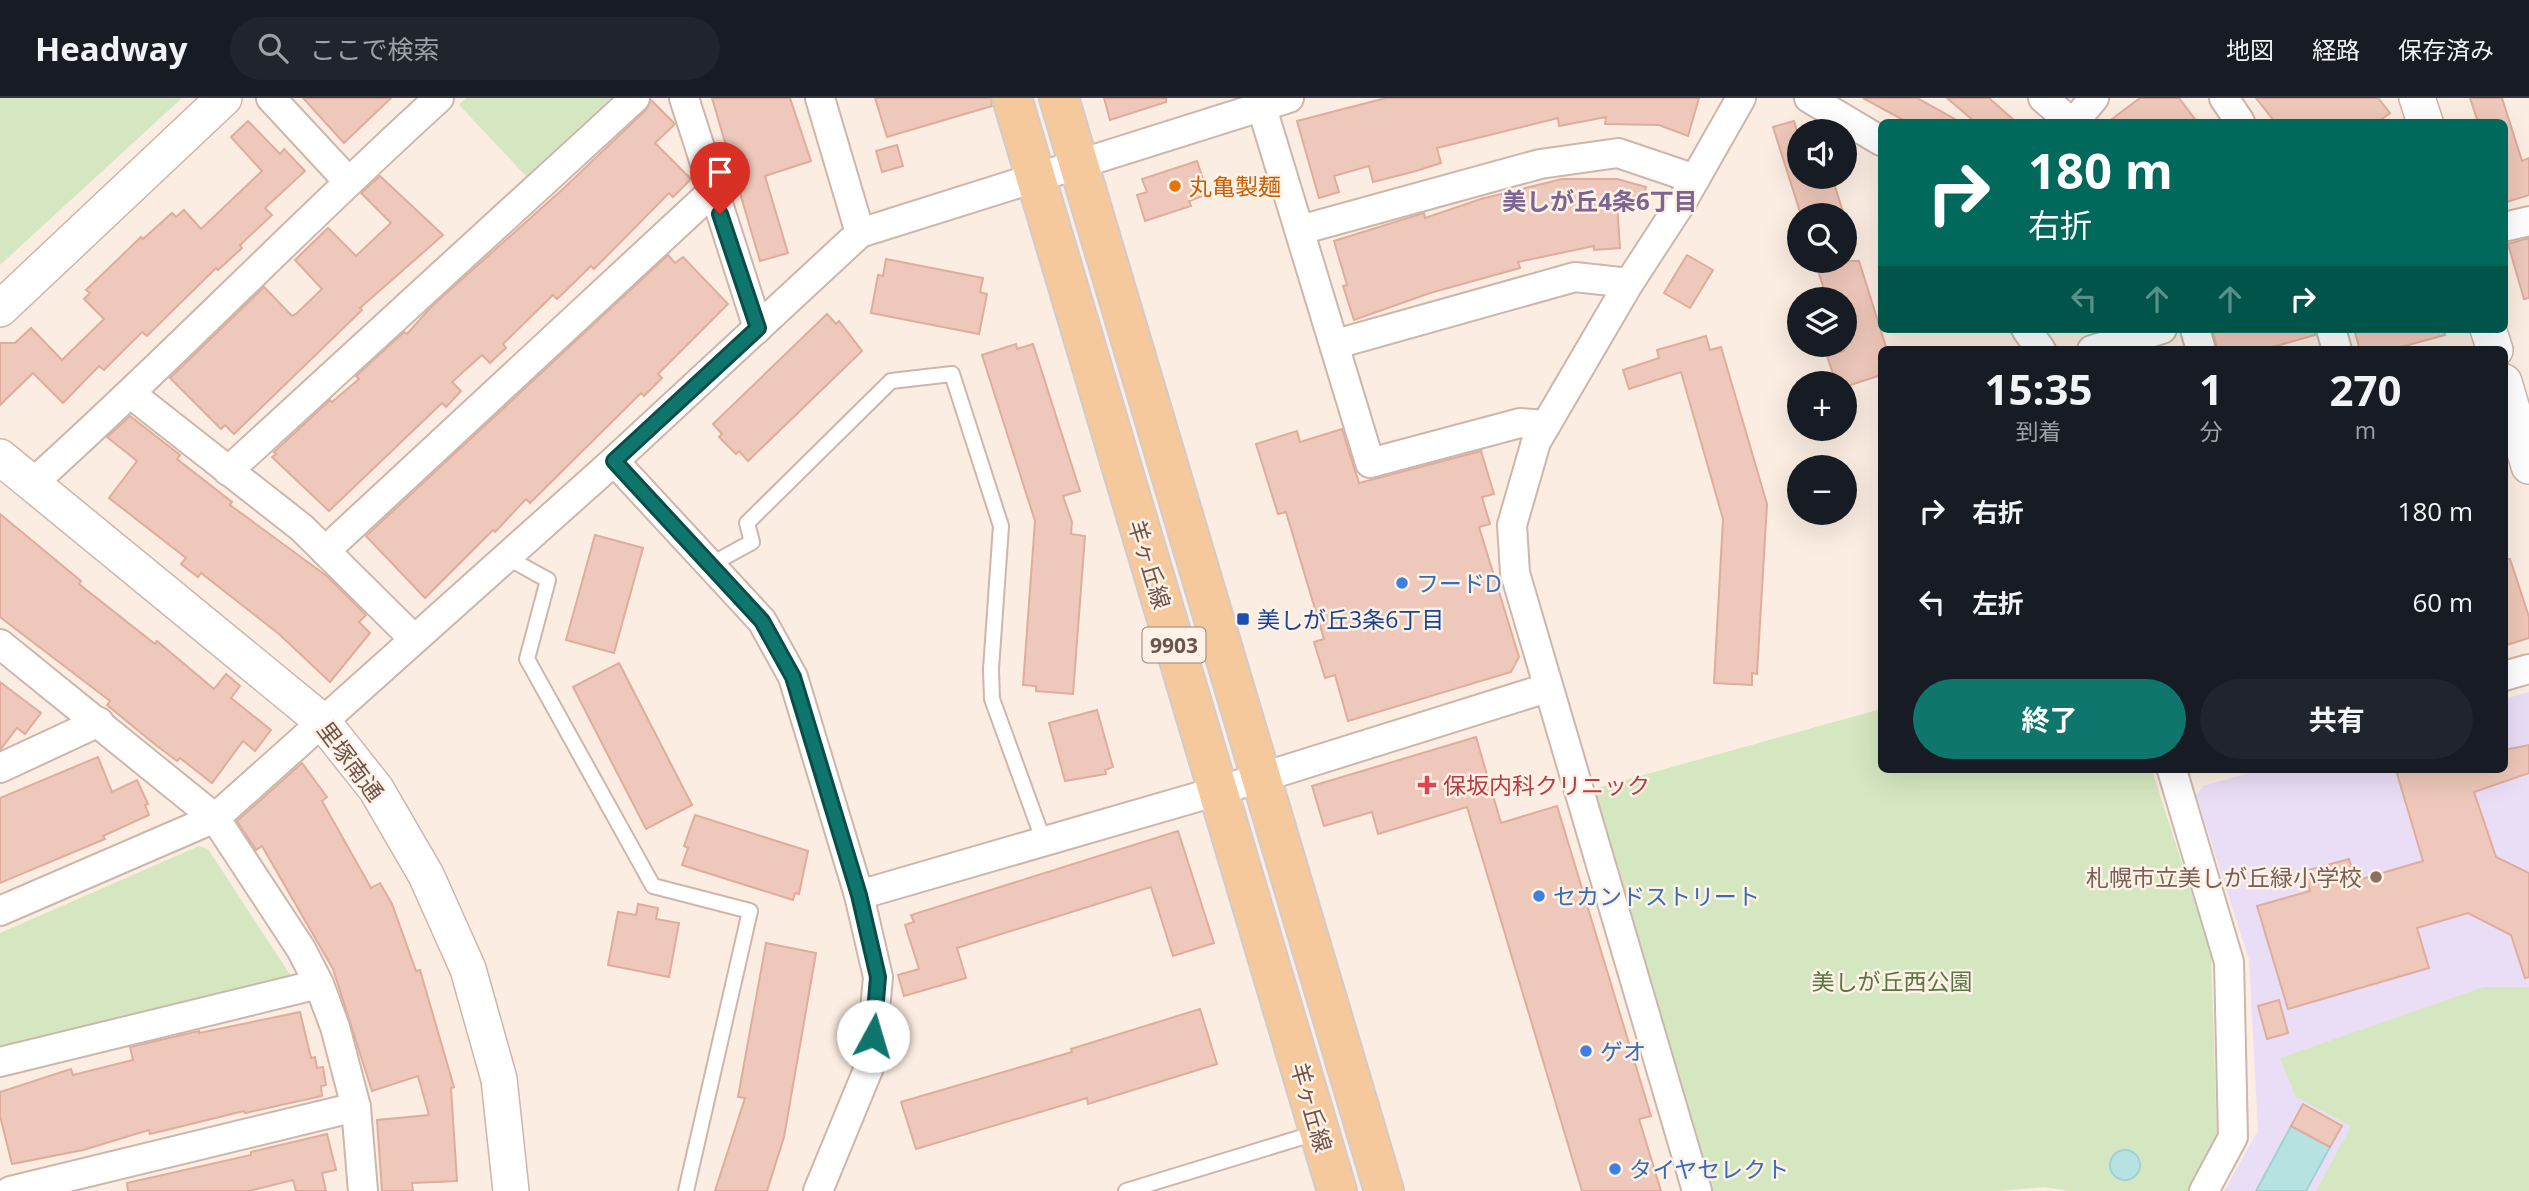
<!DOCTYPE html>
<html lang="ja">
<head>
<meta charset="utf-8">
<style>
  body { margin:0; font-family:"Open Sans","Noto Sans JP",sans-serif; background:#20242c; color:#f1f3f6; height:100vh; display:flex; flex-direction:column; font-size:26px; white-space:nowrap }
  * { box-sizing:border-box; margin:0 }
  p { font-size:23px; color:#9ea1a6 }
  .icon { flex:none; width:38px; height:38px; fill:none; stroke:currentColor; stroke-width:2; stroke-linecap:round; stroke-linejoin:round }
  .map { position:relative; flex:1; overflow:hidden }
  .panel { position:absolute; left:1878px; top:248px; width:630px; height:427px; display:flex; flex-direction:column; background:#171b24; border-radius:10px; box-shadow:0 7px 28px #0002 }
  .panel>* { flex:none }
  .hud { position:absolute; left:1878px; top:21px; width:630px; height:214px; border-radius:10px; box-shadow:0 7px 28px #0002; background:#00695c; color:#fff; overflow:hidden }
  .tools { position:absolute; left:1787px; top:21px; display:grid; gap:14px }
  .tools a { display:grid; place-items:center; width:70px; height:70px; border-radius:50%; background:#171b24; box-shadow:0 7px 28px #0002; font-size:35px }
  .pin { position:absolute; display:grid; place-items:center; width:60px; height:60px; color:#fff; margin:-72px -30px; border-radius:50% 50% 50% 0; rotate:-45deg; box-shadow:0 0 7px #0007 }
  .pin .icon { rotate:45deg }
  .me { position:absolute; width:77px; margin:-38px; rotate:6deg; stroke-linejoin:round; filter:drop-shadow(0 0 5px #0008) }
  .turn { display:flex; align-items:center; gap:24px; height:147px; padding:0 35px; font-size:32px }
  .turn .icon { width:91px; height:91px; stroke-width:2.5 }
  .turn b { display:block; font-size:49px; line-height:60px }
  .lanes { display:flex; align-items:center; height:66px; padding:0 35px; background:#0003; justify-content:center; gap:35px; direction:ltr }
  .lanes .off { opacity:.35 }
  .eta { display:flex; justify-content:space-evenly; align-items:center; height:119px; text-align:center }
  .eta b { font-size:42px; font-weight:700; line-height:49px }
  .primary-button { display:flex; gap:14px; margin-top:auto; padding:14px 35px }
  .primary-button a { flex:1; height:80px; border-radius:42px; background:#0f766e; color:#fff; font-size:28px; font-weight:700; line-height:80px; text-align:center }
  .primary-button a+a { background:#20242c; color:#f1f3f6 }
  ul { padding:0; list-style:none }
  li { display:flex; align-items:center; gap:21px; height:91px; padding:0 35px }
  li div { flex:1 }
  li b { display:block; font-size:26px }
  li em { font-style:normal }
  header { display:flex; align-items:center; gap:42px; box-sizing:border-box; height:98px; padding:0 35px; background:#171b24; border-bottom:2px solid #363941 }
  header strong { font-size:33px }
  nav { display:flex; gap:38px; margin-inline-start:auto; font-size:24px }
  .search { width:490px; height:63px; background:#20242c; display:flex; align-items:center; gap:18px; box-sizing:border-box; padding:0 24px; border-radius:38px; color:#9ea1a6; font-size:26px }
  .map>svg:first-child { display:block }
  .education { fill:#eadef6 }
  .green { fill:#d5e7c0 }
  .water { fill:#b7e2e2; stroke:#9ed2d4; stroke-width:2 }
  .building { fill:#eec8ba; stroke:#e0ac9b; stroke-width:2 }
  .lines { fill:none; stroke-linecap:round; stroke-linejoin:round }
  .service-casing { stroke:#cdb6ab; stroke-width:18 }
  .minor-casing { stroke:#cdb6ab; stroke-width:32 }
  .tertiary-casing { stroke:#cdb6ab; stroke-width:38 }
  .primary-casing { stroke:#d4cbc8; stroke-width:42 }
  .service { stroke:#fff; stroke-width:14 }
  .minor { stroke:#fff; stroke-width:28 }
  .tertiary { stroke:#fff; stroke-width:35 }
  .primary { stroke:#f6c99c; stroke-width:38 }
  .route-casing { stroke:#0a4d48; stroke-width:18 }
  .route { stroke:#0f766e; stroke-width:12 }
  .food-dot { fill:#e8710a; stroke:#fef1e6; stroke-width:2.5 }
  .shop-dot { fill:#3f7fe0; stroke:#fef1e6; stroke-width:2.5 }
  .transit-dot { fill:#1a4fb4; stroke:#fef1e6; stroke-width:2.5 }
  .health-dot { fill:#e0444e; stroke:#fef1e6; stroke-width:2.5 }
  .education-dot { fill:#8d6e63; stroke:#fef1e6; stroke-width:2.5 }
  .labels { text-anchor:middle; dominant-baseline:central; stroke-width:5; stroke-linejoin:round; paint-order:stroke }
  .shield { fill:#fef1e6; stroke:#9b8278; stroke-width:2 }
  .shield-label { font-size:21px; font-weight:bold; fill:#705249 }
  .food-label { font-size:23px; fill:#c56008; stroke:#fef1e6; text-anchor:start }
  .street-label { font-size:23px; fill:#705249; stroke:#fef1e6 }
  .shop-label { font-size:23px; fill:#366cbe; stroke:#fef1e6; text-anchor:start }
  .transit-label { font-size:23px; fill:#164399; stroke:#fef1e6; text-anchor:start }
  .health-label { font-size:23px; fill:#be3a42; stroke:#fef1e6; text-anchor:start }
  .education-label { font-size:23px; fill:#785e54; stroke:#fef1e6; text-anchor:end }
  .park-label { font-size:23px; fill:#587542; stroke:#fef1e6 }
  .neighbourhood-label { font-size:24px; font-weight:bold; fill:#7d6593; stroke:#fef1e6 }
</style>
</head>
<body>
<header>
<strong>Headway</strong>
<div class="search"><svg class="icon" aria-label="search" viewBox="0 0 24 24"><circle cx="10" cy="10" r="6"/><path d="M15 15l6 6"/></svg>ここで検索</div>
<nav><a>地図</a><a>経路</a><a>保存済み</a></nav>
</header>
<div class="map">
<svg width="2529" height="1093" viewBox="0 0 2529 1093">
  <rect width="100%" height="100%" fill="#fbede1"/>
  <path class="education" d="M 2529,594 L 2529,1093 L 2224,1093 L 2258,1033 L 2249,862 L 2196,697 L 2203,688 L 2260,672 L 2504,672 L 2504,601 Z"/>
  <g class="green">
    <path d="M 0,0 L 182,0 L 0,167 Z"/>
    <path d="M 466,0 L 611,0 L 526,78 L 459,7 Z"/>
    <path d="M 1881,611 L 1881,672 L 2152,672 L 2211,855 L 2217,1038 L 2189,1093 L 2070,1093 L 2044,1089 L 1999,1093 L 1712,1093 L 1593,691 Z"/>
    <path d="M 199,748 L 208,751 L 291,878 L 286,886 L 0,958 L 0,835 Z"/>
    <path d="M 2484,889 L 2529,889 L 2529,1093 L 2316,1093 L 2351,1028 L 2296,999 L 2280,960 Z"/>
  </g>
  <g class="water">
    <path d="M 2291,1028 L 2330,1049 L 2306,1093 L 2256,1093 Z"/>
    <circle cx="2125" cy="1067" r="15"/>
  </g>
  <g class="building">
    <path d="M 303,0 L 391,0 L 344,45 Z"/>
    <path d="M 712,0 L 790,0 L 811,63 L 765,78 L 788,155 L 760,163 Z"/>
    <path d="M 875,0 L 991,0 L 992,8 L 887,39 Z"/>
    <path d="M 1104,0 L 1166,0 L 1166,4 L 1110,22 Z"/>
    <path d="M 1386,0 L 1699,0 L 1688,38 L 1659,27 L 1605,26 L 1606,19 L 1559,28 L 1558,20 L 1437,50 L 1441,65 L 1416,73 L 1373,84 L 1369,68 L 1334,78 L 1339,94 L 1319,100 L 1297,23 Z"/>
    <path d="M 1863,0 L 1917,0 L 1960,24 L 1907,24 Z"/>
    <path d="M 1947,0 L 1989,0 L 2016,24 L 1975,24 Z"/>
    <path d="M 2140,0 L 2179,0 L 2197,24 L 2108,24 Z"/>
    <path d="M 2256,0 L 2378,0 L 2390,15 L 2378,24 L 2275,24 Z"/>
    <path d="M 2470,0 L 2502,0 L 2522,63 L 2529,60 L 2529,97 L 2504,105 L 2504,24 L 2478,24 Z"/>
    <path d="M 651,2 L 675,26 L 655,45 L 691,81 L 673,99 L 669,95 L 594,171 L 591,168 L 557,201 L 553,197 L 503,246 L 506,250 L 490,265 L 482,257 L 452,284 L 461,293 L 446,309 L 442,305 L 329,413 L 272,359 L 276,356 L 274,354 L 330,302 L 332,304 L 359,281 L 356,278 L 404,234 L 407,236 L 432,208 L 564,90 L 646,12 Z"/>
    <path d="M 248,23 L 280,56 L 284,51 L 305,73 L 265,110 L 272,117 L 240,147 L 242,150 L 218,172 L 216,170 L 147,238 L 142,234 L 104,272 L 99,268 L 63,305 L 33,275 L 0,307 L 0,245 L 15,245 L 31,230 L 62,262 L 104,221 L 84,201 L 90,195 L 86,192 L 141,139 L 143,141 L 172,115 L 176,119 L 184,112 L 201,131 L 262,73 L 231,39 Z"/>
    <path d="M 1794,23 L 1799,40 L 1799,79 L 1832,79 L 1844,117 L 1801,117 L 1773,29 Z"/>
    <path d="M 897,47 L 903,68 L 882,74 L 876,53 Z"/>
    <path d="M 1197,63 L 1208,96 L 1189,103 L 1191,108 L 1145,123 L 1137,97 L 1147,94 L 1142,81 Z"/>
    <path d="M 380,78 L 443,137 L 360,210 L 362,212 L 234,336 L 225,327 L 221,331 L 170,280 L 264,189 L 292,218 L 296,216 L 322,191 L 295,162 L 328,130 L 356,158 L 391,125 L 361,95 Z"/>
    <path d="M 1562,81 L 1617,81 L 1646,89 L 1641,111 L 1617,105 L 1620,150 L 1594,152 L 1594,148 L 1518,164 L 1520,170 L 1430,195 L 1354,222 L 1343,188 L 1347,187 L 1334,143 L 1424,115 L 1425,120 L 1481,101 Z"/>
    <path d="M 2529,140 L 2529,200 L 2524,201 L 2508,146 Z"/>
    <path d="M 668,157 L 675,165 L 683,159 L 728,206 L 658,276 L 662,280 L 644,298 L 641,295 L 530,405 L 526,401 L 495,434 L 493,432 L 425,500 L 366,438 Z"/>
    <path d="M 1687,157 L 1713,172 L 1690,210 L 1664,195 Z"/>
    <path d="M 886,161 L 983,180 L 980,194 L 987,196 L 979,236 L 871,215 L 878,177 L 883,178 Z"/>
    <path d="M 1815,163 L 1859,163 L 1887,252 L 1881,252 L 1881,277 L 1844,289 L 1844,285 L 1836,285 L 1827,258 L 1844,253 L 1844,201 L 1827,201 Z"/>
    <path d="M 827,216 L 836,226 L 839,223 L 862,253 L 748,363 L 739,353 L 736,356 L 719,339 L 722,336 L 713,326 Z"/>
    <path d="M 2222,231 L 2315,231 L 2315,237 L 2262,252 L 2217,252 L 2213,234 Z"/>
    <path d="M 2354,231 L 2444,231 L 2445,237 L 2390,252 L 2360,252 Z"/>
    <path d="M 1706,238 L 1710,252 L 1721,249 L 1767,406 L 1757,576 L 1752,575 L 1752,587 L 1714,585 L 1723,421 L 1681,274 L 1629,291 L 1623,272 L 1659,260 L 1657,252 Z"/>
    <path d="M 1016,246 L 1017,251 L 1033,246 L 1080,393 L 1063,398 L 1072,424 L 1071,436 L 1085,438 L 1073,596 L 1036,593 L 1036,588 L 1023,587 L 1035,423 L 982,257 Z"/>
    <path d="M 130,318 L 180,357 L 177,361 L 232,404 L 230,407 L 328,479 L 366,517 L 359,524 L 370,535 L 330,584 L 279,536 L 201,475 L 198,479 L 181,466 L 186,460 L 109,400 L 137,363 L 107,339 Z"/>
    <path d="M 1342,331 L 1359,385 L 1481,353 L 1494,396 L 1482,399 L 1490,426 L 1479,429 L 1519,559 L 1511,574 L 1348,623 L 1335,577 L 1325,580 L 1314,544 L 1324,541 L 1286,414 L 1278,416 L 1256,346 L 1297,333 L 1300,344 Z"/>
    <path d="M 0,416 L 81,483 L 79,486 L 155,546 L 157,543 L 214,591 L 226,576 L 240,588 L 231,600 L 271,632 L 255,653 L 243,643 L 212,685 L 180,660 L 177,663 L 157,648 L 107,607 L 110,603 L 0,519 Z"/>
    <path d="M 595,437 L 643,450 L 614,555 L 566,542 Z"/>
    <path d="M 2504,461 L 2510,461 L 2529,519 L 2529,540 L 2504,548 Z"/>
    <path d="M 619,565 L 692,707 L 646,731 L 573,589 Z"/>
    <path d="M 0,584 L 41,615 L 25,636 L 17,630 L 0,652 Z"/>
    <path d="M 1097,612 L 1113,669 L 1105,672 L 1106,676 L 1065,683 L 1049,625 Z"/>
    <path d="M 1476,639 L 1501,725 L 1557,708 L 1651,1018 L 1639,1021 L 1661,1093 L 1582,1093 L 1467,709 L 1378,736 L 1372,714 L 1324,728 L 1312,688 Z"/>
    <path d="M 2529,647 L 2529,675 L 2474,694 L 2496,759 L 2529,775 L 2529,879 L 2525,880 L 2511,837 L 2468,815 L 2417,830 L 2429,870 L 2288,911 L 2257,808 L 2310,793 L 2305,773 L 2349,761 L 2355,783 L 2423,763 L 2396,672 L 2504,672 L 2504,652 Z"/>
    <path d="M 98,659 L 112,694 L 137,682 L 148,706 L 145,707 L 149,717 L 103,738 L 105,741 L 0,785 L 0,700 Z"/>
    <path d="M 302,665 L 327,699 L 322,703 L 371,790 L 380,785 L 392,806 L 416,873 L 420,872 L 454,989 L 451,990 L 457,1083 L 412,1085 L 413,1093 L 382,1093 L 377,1022 L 429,1017 L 418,978 L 372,993 L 333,871 L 262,748 L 256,752 L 237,723 Z"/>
    <path d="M 695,717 L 808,753 L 799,796 L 795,795 L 793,802 L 682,767 L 688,750 L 684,748 Z"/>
    <path d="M 1178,733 L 1214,845 L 1173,858 L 1151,789 L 957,850 L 966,880 L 904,898 L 898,877 L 919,871 L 905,827 L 914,824 L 911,817 Z"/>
    <path d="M 638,806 L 658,810 L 656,821 L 679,825 L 669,879 L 608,867 L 618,814 L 636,817 Z"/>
    <path d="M 766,845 L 816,855 L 784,1039 L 767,1093 L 715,1093 L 745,1000 L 738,999 Z"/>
    <path d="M 2279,902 L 2288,935 L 2267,941 L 2258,908 Z"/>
    <path d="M 1200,911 L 1217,966 L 1088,1006 L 1087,1000 L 916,1051 L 901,1004 L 1072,954 L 1071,951 Z"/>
    <path d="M 300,914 L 311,960 L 315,959 L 317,970 L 323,969 L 326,987 L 321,988 L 322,998 L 245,1015 L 244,1013 L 150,1036 L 149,1032 L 83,1052 L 12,1066 L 0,1018 L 0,994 L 71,971 L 73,977 L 133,962 L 130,949 L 199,933 L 199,935 Z"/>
    <path d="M 2303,1006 L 2342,1028 L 2330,1049 L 2291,1028 Z"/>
    <path d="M 327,1036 L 336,1072 L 322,1075 L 326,1093 L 296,1093 L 293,1082 L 249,1093 L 128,1093 L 127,1085 L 251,1057 L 251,1054 Z"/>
  </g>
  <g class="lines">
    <defs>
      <g id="service">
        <path d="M 506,459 L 548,482 L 527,561 L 653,788 L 750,813 L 686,1093"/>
        <path d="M 710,467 L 752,444 L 747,425 L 891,283 L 952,276 L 1001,428 L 991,571 L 992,601 L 1044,744"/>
        <path d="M 1126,1093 L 1319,1034"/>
      </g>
      <g id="minor">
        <path d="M 271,0 L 348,83"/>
        <path d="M 684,0 L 758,230"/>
        <path d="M 820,0 L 860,135"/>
        <path d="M 1259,0 L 1370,365 L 1520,325 L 1546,327"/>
        <path d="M 1809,0 L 1881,43"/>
        <path d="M 2043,0 L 2071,24"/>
        <path d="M 2224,0 L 2240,24"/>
        <path d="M 2074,24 L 2094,0"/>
        <path d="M 2504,129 L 2529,123"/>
        <path d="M 1300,132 L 1540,66 L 1618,55 L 1695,81"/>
        <path d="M 2026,231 L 2041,252"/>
        <path d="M 2195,231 L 2201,252"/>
        <path d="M 2331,231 L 2337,252"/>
        <path d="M 1336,246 L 1575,179 L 1629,185"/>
        <path d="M 2092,252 L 2162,231"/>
        <path d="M 131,296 L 302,430 L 414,541"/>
        <path d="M 614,363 L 762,523 L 793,579 L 859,797 L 878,879 L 870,967 L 818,1093"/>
        <path d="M 228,373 L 635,0"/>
        <path d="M 33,385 C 172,260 301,125 439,0"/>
        <path d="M 325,453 L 713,93"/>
        <path d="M 0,546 L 215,720 L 301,851 L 319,886 L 335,929 L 356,1009 L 363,1093"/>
        <path d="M 2504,578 L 2529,571"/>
        <path d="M 0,670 L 99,624"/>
        <path d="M 2172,672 L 2229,864 L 2233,1039 L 2204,1093"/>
        <path d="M 859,797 L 1218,693 L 1547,590"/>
        <path d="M 0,813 L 215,720 L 614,363 L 860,135 L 1289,0"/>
        <path d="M 0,964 L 319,886"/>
        <path d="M 10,1093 L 356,1009"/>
        <path d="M 1697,1093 L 1515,475 L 1512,427 L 1536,344 L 1629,185 L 1683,102 L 1741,0"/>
      </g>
      <g id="tertiary">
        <path d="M 2417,0 L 2425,24"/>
        <path d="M 0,211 L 224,0"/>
        <path d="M 2488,231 L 2495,252"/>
        <path d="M 2504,284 L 2529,368"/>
        <path d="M 0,359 L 322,623 L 376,691 L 426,777 L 468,871 L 499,981 L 511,1093"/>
      </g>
      <g id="primary">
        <path d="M 1012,0 L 1337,1093"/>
        <path d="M 1059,0 L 1384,1093"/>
      </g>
    </defs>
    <use href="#service" class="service-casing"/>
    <use href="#minor" class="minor-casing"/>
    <use href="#tertiary" class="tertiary-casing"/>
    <use href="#primary" class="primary-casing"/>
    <use href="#service" class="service"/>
    <use href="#minor" class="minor"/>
    <use href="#tertiary" class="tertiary"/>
    <use href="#primary" class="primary"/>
  </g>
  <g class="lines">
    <defs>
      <path id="route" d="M 720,116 L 758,230 L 614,363 L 762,523 L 793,579 L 859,797 L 878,879 L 873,938"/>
    </defs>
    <use href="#route" class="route-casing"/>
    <use href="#route" class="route"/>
  </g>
  <circle class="food-dot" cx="1175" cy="88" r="7"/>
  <g class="shop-dot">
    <circle cx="1402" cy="485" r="7"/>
    <circle cx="1539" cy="798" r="7"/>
    <circle cx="1586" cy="953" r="7"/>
    <circle cx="1615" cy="1071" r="7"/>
  </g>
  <rect class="transit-dot" x="1236" y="514" width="14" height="14" rx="3.5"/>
  <path class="health-dot" d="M1423.5 676.5h7v7h7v7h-7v7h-7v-7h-7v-7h7z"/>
  <circle class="education-dot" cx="2376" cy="779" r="7"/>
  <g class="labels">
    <rect class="shield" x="1142.5" y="529.5" width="63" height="35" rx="5"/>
    <g class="shield-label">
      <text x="1174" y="547">9903</text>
    </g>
    <g class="food-label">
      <text x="1189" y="88">丸亀製麺</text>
    </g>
    <g class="street-label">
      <text transform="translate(1150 466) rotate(73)">羊ヶ丘線</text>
      <text transform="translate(351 663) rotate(53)">里塚南通</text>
      <text transform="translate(1312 1009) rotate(74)">羊ヶ丘線</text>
    </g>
    <g class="shop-label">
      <text x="1416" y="485">フードD</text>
      <text x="1553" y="798">セカンドストリート</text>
      <text x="1600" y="953">ゲオ</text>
      <text x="1629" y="1071">タイヤセレクト</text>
    </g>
    <g class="transit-label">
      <text x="1257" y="521">美しが丘3条6丁目</text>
    </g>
    <g class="health-label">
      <text x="1443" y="687">保坂内科クリニック</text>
    </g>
    <g class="education-label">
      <text x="2362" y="779">札幌市立美しが丘緑小学校</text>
    </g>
    <g class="park-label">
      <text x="1892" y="883">美しが丘西公園</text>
    </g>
    <g class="neighbourhood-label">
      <text x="1600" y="102">美しが丘4条6丁目</text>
    </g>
  </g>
</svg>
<div class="tools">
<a><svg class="icon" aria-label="sound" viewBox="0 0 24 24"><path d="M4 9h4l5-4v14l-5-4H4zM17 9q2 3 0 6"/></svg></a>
<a><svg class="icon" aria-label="search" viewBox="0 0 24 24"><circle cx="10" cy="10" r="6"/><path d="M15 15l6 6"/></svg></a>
<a><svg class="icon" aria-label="layers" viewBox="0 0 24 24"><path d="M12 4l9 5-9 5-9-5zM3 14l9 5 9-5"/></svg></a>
<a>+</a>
<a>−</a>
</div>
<div class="pin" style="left:720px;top:116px;background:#d93025"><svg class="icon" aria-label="arrive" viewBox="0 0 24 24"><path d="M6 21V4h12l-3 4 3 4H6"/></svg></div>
<svg class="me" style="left:873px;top:938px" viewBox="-20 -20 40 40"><circle r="19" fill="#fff"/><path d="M0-13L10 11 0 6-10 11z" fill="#0f766e"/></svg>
<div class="hud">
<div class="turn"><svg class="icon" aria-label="right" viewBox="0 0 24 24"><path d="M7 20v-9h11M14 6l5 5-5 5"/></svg><div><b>180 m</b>右折</div></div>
<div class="lanes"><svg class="icon off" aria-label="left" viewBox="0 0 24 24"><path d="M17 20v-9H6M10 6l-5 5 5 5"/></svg><svg class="icon off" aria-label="ahead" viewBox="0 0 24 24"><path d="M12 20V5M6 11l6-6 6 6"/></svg><svg class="icon off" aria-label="ahead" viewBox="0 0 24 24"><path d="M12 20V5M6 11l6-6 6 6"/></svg><svg class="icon" aria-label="right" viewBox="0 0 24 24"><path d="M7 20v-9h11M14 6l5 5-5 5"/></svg></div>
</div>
<section class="panel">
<div class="eta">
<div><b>15:35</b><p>到着</p></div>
<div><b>1</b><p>分</p></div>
<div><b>270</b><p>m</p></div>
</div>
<ul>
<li><svg class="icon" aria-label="right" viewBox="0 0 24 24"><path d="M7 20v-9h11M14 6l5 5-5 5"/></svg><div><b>右折</b></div><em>180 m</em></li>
<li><svg class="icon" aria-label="left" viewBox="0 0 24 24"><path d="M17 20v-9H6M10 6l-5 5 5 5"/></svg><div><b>左折</b></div><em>60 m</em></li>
</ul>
<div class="primary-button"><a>終了</a><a>共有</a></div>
</section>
</div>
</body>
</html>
